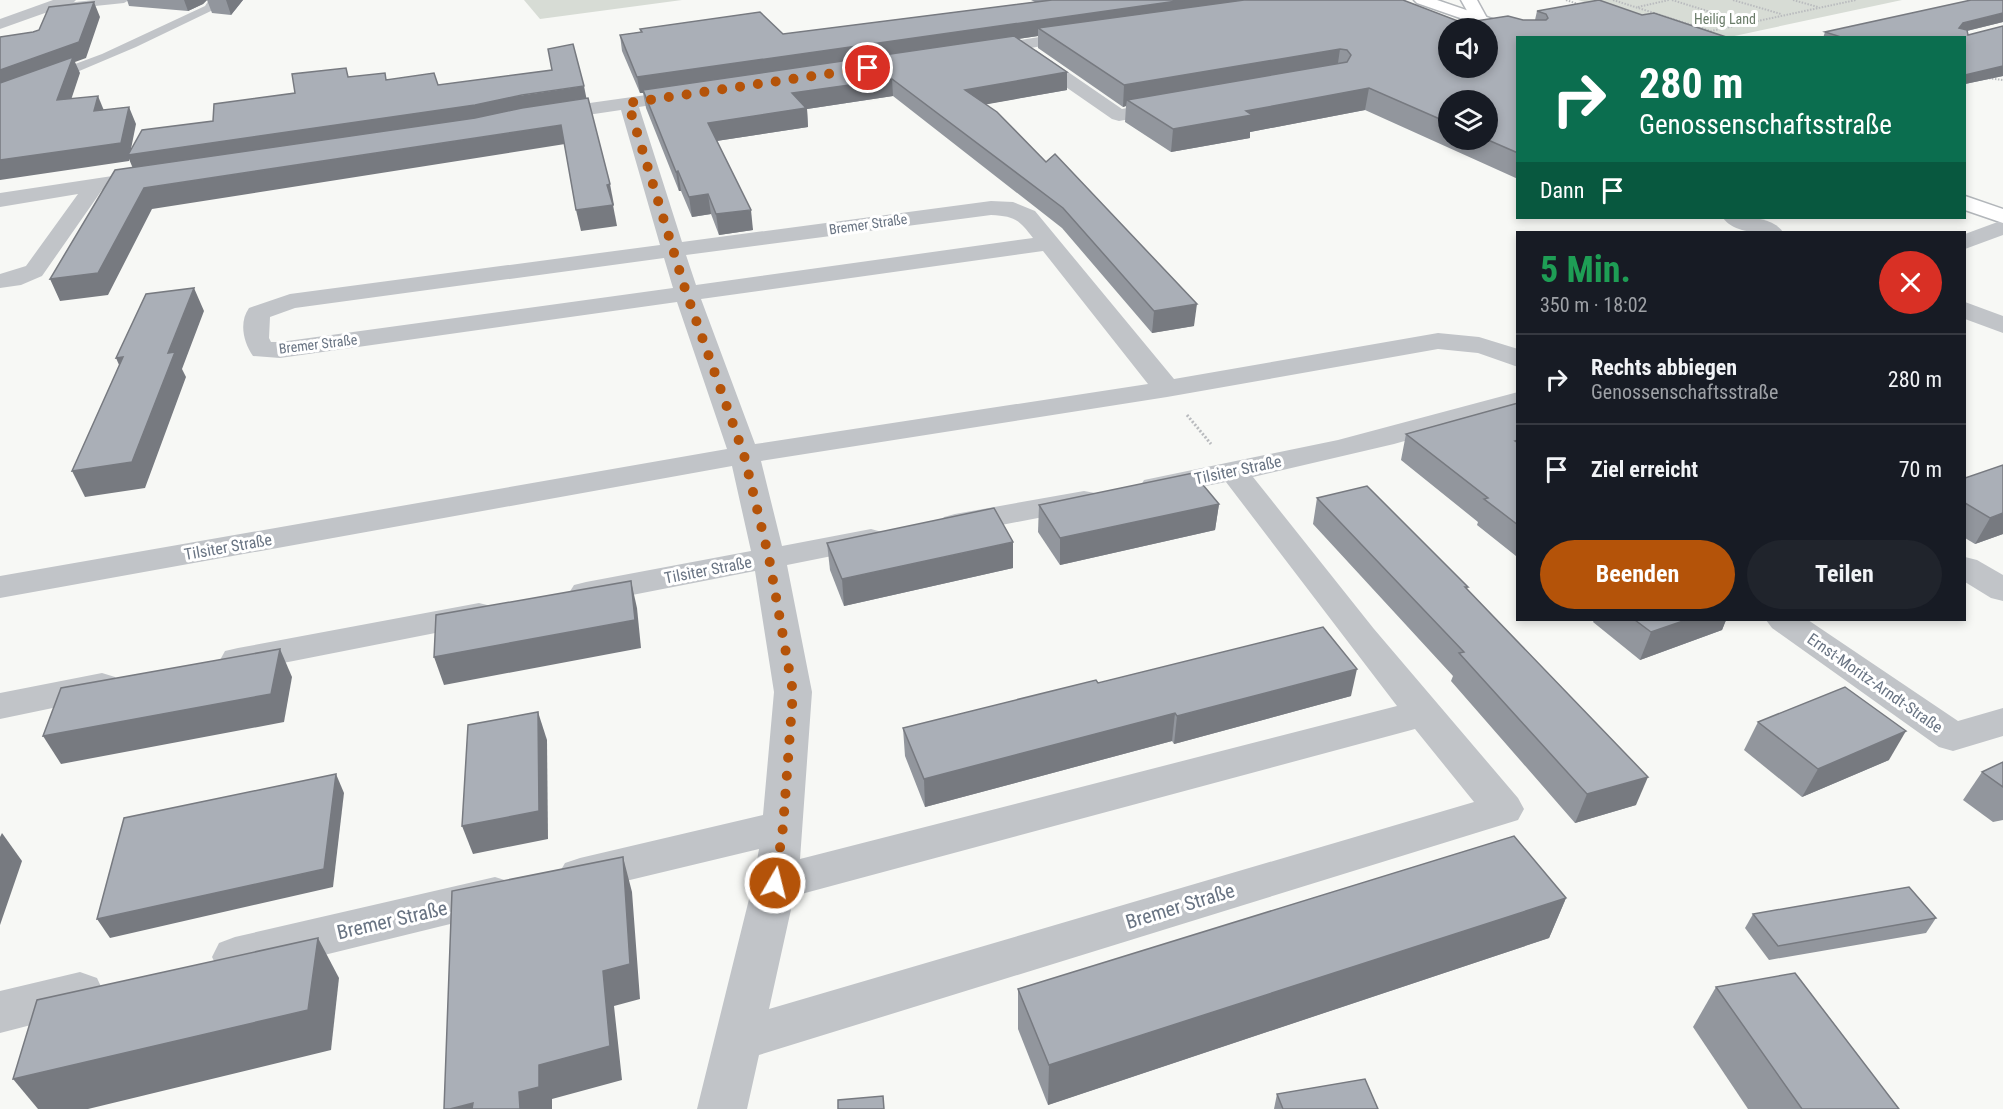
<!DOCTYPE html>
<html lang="de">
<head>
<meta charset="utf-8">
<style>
  body { margin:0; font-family:"Roboto Condensed",sans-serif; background:#20242c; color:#f1f3f6; height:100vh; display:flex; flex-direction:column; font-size:22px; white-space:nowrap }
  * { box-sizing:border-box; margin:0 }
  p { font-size:20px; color:#9ea1a6 }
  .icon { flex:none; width:33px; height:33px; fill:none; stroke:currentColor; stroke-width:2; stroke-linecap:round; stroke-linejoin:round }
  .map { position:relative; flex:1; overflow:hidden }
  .sheet { position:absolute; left:1516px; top:231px; width:450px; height:390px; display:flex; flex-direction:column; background:#171b24; border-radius:0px; box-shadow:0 3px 9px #0003 }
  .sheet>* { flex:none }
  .banner { position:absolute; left:1516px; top:36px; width:450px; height:183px; border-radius:0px; box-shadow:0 3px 9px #0003; background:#0b6e4f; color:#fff; overflow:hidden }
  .fabs { position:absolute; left:1438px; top:18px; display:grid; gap:12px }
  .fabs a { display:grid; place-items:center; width:60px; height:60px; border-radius:50%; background:#171b24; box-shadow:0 3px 9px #0003; font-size:30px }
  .pin { position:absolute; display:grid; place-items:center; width:51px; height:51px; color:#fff; margin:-26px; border:3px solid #fff; border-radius:50%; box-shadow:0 2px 6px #0007 }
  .me { position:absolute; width:66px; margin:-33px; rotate:8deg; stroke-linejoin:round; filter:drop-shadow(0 0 4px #0008) }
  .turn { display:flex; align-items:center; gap:21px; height:126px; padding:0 24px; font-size:27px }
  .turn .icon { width:78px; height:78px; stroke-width:2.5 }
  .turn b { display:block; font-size:42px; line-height:51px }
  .then { display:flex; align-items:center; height:57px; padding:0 24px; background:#0003; gap:12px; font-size:22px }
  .round { display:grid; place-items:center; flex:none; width:63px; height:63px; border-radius:32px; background:#20242c }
  .head { display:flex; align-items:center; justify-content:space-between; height:102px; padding:0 24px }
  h1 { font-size:36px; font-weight:700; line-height:45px; color:#1e9e55 }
  .action { display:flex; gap:12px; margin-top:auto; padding:12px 24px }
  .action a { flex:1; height:69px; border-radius:36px; background:#b45309; color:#fff; font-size:24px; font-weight:700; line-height:69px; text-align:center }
  .action a+a { background:#20242c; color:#f1f3f6 }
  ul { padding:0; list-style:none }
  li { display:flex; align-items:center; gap:18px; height:90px; padding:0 24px; border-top:2px solid #363941 }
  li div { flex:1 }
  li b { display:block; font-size:22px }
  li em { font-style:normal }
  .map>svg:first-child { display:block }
  .green { fill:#d7dcd5 }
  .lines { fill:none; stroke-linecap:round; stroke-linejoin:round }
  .secondary-casing { stroke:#b4b7bc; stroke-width:3 }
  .primary-casing { stroke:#b2b6ba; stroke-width:3 }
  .path-far1 { stroke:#b9bbbe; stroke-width:2; stroke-dasharray:1.5 1.5; stroke-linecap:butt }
  .path { stroke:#b9bbbe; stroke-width:3; stroke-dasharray:2 2; stroke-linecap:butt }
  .lane { fill:#c1c4c8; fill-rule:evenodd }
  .street { fill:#c1c4c8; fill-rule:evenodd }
  .secondary { fill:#fff; fill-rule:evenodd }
  .primary { fill:#fff; fill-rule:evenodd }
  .wall { fill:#92969d; fill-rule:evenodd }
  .shaded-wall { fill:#777a80 }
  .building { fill:#aaafb7; stroke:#777a80; stroke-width:1.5; fill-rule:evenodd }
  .route { stroke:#b45309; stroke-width:10; stroke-dasharray:0 18 }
  .labels { text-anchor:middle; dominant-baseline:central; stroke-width:6; stroke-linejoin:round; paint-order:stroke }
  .far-park-label { font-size:14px; fill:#697b68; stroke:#fff }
  .far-street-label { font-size:14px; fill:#697483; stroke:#fff }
  .street-label { font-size:16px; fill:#697483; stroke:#fff }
  .near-street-label { font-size:20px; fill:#697483; stroke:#fff }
</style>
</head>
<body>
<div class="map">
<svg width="2003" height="1109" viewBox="0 0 2003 1109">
  <rect width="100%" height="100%" fill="#f7f8f5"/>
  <g class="green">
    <path d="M 524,0 L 682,0 L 540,19 Z"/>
    <path d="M 1578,0 L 1902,0 L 1725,38 L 1695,37 Z"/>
  </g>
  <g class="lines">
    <defs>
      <path id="secondary" d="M 1461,0 L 1477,0 L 1488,20 L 1486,23 L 1474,23 Z"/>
      <g id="primary">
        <path d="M 1414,0 L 1437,0 L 1539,35 L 1541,38 L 1518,38 L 1417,3 Z"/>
        <path d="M 1965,196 L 2003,209 L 2003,223 L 1965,210 Z"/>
      </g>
    </defs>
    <use href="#secondary" class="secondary-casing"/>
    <use href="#primary" class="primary-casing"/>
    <g class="path-far1">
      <path d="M 1566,0 L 1581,5"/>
      <path d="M 1613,0 L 1711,31 L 1856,0"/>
      <path d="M 1672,0 L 1746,23"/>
      <path d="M 1733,0 L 1781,14"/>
      <path d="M 1793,0 L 1818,7"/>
      <path d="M 1638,7 L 1669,0"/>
      <path d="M 1986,78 L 2003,80"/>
    </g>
    <path class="path" d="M 1187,415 L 1211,444"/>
    <g class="lane">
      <path d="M 94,0 L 129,0 L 124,3 L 66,9 L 61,6 L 66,3 Z"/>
      <path d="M 209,0 L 219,0 L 213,10 L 136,47 L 58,80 L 0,100 L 0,92 L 102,54 L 205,6 Z"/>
    </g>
    <g class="street">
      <path d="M 53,0 L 76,0 L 73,3 L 0,29 L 0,19 Z"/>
      <path d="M 1083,30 L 1089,32 L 1091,35 L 1089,38 L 983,56 L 977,55 L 975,51 L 977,47 L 983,46 Z"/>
      <path d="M 1030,49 L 1036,50 L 1122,109 L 1169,100 L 1176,102 L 1178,106 L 1176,110 L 1169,112 L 1119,121 L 1112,119 L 1024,58 L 1021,54 L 1024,50 Z"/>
      <path d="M 689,89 L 695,90 L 698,94 L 695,98 L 639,107 L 682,242 L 991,201 L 1013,202 L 1035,211 L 1174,379 L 1438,333 L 1479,337 L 1518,349 L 1518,367 L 1478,353 L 1438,349 L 1167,397 L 761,461 L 782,546 L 871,529 L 882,532 L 887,539 L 882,546 L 787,565 L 812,692 L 800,859 L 1397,706 L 1226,482 L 1155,496 L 1144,494 L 1140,487 L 1144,480 L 1338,440 L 1518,392 L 1518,409 L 1394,444 L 1253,477 L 1374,629 L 1518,798 L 1524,809 L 1518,820 L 759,1055 L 747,1109 L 697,1109 L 753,883 L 759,849 L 580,892 L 565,887 L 558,875 L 565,863 L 580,858 L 763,815 L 774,692 L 755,571 L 586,604 L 574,601 L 569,593 L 574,585 L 586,582 L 751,551 L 732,466 L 0,598 L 0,576 L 727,449 L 677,302 L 280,358 L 253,356 C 243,342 239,322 249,308 L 290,294 L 660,245 L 621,110 L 547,121 L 540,119 L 538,115 L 540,111 L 547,109 ZM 991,215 C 1015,216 1019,220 1033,238 L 696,285 L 686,255 ZM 1043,251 L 1148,384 L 755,444 L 701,299 ZM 664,258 L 673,288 L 280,342 L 271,342 L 269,338 L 270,317 L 295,308 ZM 1415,729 L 1474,802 L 769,1009 L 794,896 Z"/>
      <path d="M 152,170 L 159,172 L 162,176 L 159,180 L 102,190 L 42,276 L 21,285 L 0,288 L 0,274 L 26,266 L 78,194 L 0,207 L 0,193 Z"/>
      <path d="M 1723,218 C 1740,216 1772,216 1783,232 C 1766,234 1734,234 1723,218 Z"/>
      <path d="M 2003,220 L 2003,235 L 1965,249 L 1965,234 Z"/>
      <path d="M 1965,302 L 2003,316 L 2003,333 L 1965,319 Z"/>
      <path d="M 1084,491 L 1095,493 L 1100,500 L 1095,507 L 955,534 L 944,531 L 939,524 L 944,517 L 955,514 Z"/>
      <path d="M 1965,557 L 1977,560 L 2003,575 L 2003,601 L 1991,598 L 1965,582 Z"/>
      <path d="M 479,603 L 491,606 L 496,614 L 491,622 L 238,672 L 225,669 L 220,660 L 225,651 L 238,648 Z"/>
      <path d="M 1766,620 L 1808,620 L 1958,721 L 2003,708 L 2003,736 L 1953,751 L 1939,747 L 1772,628 Z"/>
      <path d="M 102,673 L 115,677 L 121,686 L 115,695 L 0,719 L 0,693 Z"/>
      <path d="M 495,877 L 511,882 L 517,895 L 511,908 L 495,913 L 235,977 L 219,971 L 212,957 L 219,943 L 235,937 Z"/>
      <path d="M 80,972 L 97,978 L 104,993 L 97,1008 L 0,1033 L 0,991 Z"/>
    </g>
    <use href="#secondary" class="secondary"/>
    <use href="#primary" class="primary"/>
  </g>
  <g class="wall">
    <path d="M 127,0 L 207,0 L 203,4 L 188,11 L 129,6 Z"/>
    <path d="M 207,0 L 243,0 L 231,15 L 212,13 Z"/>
    <path d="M 1031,0 L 1403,0 L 1463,23 L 1535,20 L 1537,11 L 1642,15 L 1723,36 L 1722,38 L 1518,38 L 1518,179 L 1365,110 L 1250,132 L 1250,138 L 1171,152 L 1125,122 L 1126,106 L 1123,107 L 1038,48 L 1038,36 L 1018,39 L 1067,90 L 986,104 L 1194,326 L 1152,333 L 1062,228 L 893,96 L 807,109 L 808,127 L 716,141 L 753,230 L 719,235 L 711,214 L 692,217 L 681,191 L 679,191 L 646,108 L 643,93 L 640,93 L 622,51 L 620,35 L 641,32 L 640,29 L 783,34 L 1035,2 ZM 1449,100 L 1488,140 L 1449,140 Z"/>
    <path d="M 2003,22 L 1967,31 L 1968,35 L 2003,26 L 2003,76 L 1965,84 L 1965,38 L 1823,38 L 1825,32 Z"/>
    <path d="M 1518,403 L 1518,556 L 1516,556 L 1477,525 L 1478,522 L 1401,460 L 1406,434 Z"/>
    <path d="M 1965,478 L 2003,534 L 1975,544 L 1965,538 Z"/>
    <path d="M 1317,498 L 1468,587 L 1467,589 L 1636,805 L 1575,823 L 1451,681 L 1453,676 L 1313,524 Z"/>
    <path d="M 1219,504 L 1215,530 L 1060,565 L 1038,532 L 1039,505 Z"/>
    <path d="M 827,543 L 1013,568 L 844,606 L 830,570 Z"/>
    <path d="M 1594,620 L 1726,620 L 1722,630 L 1640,660 L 1593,622 Z"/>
    <path d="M 1098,683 L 1351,696 L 1174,744 L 1172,741 L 925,807 L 905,756 L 903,728 Z"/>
    <path d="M 1758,722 L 1889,760 L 1802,797 L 1744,750 Z"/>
    <path d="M 2003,762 L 2003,820 L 1993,822 L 1963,800 L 1982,772 Z"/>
    <path d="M 1566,898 L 1549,938 L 1048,1105 L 1018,1029 L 1018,989 Z"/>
    <path d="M 1753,914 L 1936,918 L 1926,933 L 1769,960 L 1745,928 Z"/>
    <path d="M 1716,987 L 1899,1109 L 1748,1109 L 1693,1027 Z"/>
    <path d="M 1277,1094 L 1378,1109 L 1274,1109 Z"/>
  </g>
  <g class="shaded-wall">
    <path d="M 184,0 L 207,0 L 203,4 L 188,11 Z"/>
    <path d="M 226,0 L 243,0 L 231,15 Z"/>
    <path d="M 1184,0 L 1285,0 L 1038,28 L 1038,36 L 644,93 L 643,90 L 643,93 L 640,93 L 637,77 Z"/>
    <path d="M 94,2 L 100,17 L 86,58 L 75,62 L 80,73 L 65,118 L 0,90 L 0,70 Z"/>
    <path d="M 2003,13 L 2003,22 L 1958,33 L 1959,28 L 1963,23 Z"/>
    <path d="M 1340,49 L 1337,70 L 1127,100 L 1126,106 L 1123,107 L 1124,85 Z"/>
    <path d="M 2003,66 L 2003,76 L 1965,84 L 1965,75 Z"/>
    <path d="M 1067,72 L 1067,90 L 966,108 L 965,90 Z"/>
    <path d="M 892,79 L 893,96 L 807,109 L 808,127 L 710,142 L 708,123 L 792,93 Z"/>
    <path d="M 584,86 L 587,101 L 479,121 L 134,171 L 129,159 L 129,161 L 0,180 L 0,160 L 129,107 L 136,124 L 130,154 Z"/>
    <path d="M 1369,88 L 1365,110 L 1250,132 L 1250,138 L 1171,152 L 1173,129 L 1246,111 Z"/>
    <path d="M 98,96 L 105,113 L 94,111 Z"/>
    <path d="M 561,125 L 565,144 L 152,209 L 108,295 L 60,301 L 50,279 L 144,188 Z"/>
    <path d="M 678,171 L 681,191 L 679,191 L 676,172 Z"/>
    <path d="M 610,184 L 614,205 L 611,205 L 607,185 Z"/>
    <path d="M 708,194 L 711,214 L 692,217 L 689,197 Z"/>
    <path d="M 613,205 L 617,226 L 581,231 L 576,210 Z"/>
    <path d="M 751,210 L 753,230 L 719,235 L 716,214 Z"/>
    <path d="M 194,288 L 204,311 L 182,369 L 186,377 L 145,488 L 85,497 L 72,471 L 168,353 Z"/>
    <path d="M 1197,304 L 1194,326 L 1152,333 L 1154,311 Z"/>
    <path d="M 123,357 L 127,383 L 116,358 Z"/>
    <path d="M 1219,504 L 1215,530 L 1060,565 L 1060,538 Z"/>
    <path d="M 2003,513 L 2003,534 L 1975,544 L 1990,518 Z"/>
    <path d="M 1013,542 L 1013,568 L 844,606 L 842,579 Z"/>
    <path d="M 631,581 L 637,608 L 641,648 L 444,685 L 434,657 Z"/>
    <path d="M 1686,620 L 1726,620 L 1722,630 L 1640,660 L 1651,632 Z"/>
    <path d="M 280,649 L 292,677 L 284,722 L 61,764 L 43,736 Z"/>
    <path d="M 1357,669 L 1351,696 L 1174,744 L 1177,716 Z"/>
    <path d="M 538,712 L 547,740 L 548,839 L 473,854 L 462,826 Z"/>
    <path d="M 1175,713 L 1172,741 L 925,807 L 924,779 Z"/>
    <path d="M 1906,731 L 1889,760 L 1802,797 L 1818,769 Z"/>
    <path d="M 336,774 L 344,793 L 333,887 L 110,938 L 97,919 Z"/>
    <path d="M 1648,777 L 1636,805 L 1575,823 L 1587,794 Z"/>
    <path d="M 2,833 L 22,861 L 0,925 L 0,837 Z"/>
    <path d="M 623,857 L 632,892 L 640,999 L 614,1006 L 622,1080 L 552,1099 L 552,1109 L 520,1109 L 519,1092 L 603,971 Z"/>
    <path d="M 1566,898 L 1549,938 L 1048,1105 L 1049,1065 Z"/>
    <path d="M 318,938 L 339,978 L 331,1050 L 88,1109 L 38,1109 L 13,1079 Z"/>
    <path d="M 473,1103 L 475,1109 L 450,1109 Z"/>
  </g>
  <g class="building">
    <path d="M 1052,0 L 1184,0 L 637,77 L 620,35 L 642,32 L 640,29 L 760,12 L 783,34 Z"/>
    <path d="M 1244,0 L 1403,0 L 1463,23 L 1508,16 L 1523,20 L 1546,20 L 1548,18 L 1546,14 L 1537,11 L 1599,0 L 1642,15 L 1654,13 L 1723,36 L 1715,38 L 1518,38 L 1518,153 L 1488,140 L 1488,100 L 1449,100 L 1449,123 L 1369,88 L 1246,111 L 1252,115 L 1173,129 L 1127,100 L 1347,62 L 1351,55 L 1347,50 L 1340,49 L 1124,85 L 1038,28 ZM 1449,28 L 1488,28 L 1488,68 L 1449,68 Z"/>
    <path d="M 1971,0 L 2003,0 L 2003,13 L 1963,23 L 1959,28 L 1967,30 L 1968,35 L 2003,26 L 2003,66 L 1965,75 L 1965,38 L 1844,38 L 1825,32 Z"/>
    <path d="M 94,2 L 79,42 L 0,70 L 0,37 L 33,32 L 39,30 L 49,7 Z"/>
    <path d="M 1014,36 L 1067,72 L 965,90 L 997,112 L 1046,162 L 1055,154 L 1197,304 L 1154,311 L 1063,208 L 892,79 L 792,93 L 806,108 L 708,123 L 751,210 L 716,214 L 708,194 L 689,197 L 678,171 L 676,172 L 643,90 Z"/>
    <path d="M 573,44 L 584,86 L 522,95 L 475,105 L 128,155 L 142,130 L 213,121 L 214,104 L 295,93 L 292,74 L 346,68 L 348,77 L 385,73 L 386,80 L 434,73 L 438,85 L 552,70 L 548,49 Z"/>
    <path d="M 73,57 L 57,100 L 98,96 L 94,111 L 129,107 L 121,143 L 0,160 L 0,83 Z"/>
    <path d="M 588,98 L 610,184 L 607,185 L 613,205 L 576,210 L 561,125 L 144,188 L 98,273 L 50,279 L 115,170 L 475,118 L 522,108 Z"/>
    <path d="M 194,288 L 168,353 L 175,352 L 132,462 L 72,471 L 123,357 L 116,358 L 146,294 Z"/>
    <path d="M 1518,403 L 1518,440 L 1515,441 L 1518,443 L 1518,525 L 1484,499 L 1488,498 L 1406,434 Z"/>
    <path d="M 2003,465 L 2003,513 L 1990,518 L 1965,503 L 1965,478 Z"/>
    <path d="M 1193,473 L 1219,504 L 1060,538 L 1039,505 Z"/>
    <path d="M 1367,486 L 1468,587 L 1465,587 L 1648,777 L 1587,794 L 1459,653 L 1464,652 L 1317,498 Z"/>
    <path d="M 994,508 L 1013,542 L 842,579 L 827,543 Z"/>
    <path d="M 631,581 L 635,620 L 434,657 L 436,615 Z"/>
    <path d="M 1635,620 L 1686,620 L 1651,632 Z"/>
    <path d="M 1323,627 L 1357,669 L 1177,716 L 1175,713 L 924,779 L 903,728 L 1096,680 L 1098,683 Z"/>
    <path d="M 280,649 L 271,694 L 43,736 L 61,688 Z"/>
    <path d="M 1845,687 L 1906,731 L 1818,769 L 1758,722 Z"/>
    <path d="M 538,712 L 539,811 L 462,826 L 468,725 Z"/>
    <path d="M 2003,762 L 2003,787 L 1982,772 Z"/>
    <path d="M 336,774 L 324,869 L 97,919 L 124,818 Z"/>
    <path d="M 1514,836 L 1566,898 L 1049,1065 L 1018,989 Z"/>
    <path d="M 623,857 L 630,964 L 603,971 L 610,1046 L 539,1065 L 539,1087 L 519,1092 L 520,1109 L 472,1109 L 473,1103 L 450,1109 L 444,1109 L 452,891 Z"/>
    <path d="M 1909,887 L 1936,918 L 1778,946 L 1753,914 Z"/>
    <path d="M 318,938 L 308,1010 L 13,1079 L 37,1000 Z"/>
    <path d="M 1795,973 L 1899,1109 L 1802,1109 L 1716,987 Z"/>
    <path d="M 1365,1079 L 1378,1109 L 1283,1109 L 1277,1094 Z"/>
    <path d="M 883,1096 L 884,1109 L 838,1109 L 838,1100 Z"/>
  </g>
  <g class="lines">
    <path class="route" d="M 775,883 L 783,827 L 793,692 L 769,558 L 744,455 L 686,292 L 628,103 L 868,68"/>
  </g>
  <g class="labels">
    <g class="far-park-label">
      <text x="1725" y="19">Heilig Land</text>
    </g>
    <g class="far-street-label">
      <text transform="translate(868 224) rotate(-8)">Bremer Straße</text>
      <text transform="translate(318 344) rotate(-7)">Bremer Straße</text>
    </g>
    <g class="street-label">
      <text transform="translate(1238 470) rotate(-12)">Tilsiter Straße</text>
      <text transform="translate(228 547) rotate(-10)">Tilsiter Straße</text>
      <text transform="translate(708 570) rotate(-11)">Tilsiter Straße</text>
      <text transform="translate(1875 683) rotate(35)">Ernst-Moritz-Arndt-Straße</text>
    </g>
    <g class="near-street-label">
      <text transform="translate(1180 906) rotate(-17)">Bremer Straße</text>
      <text transform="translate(392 920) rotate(-13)">Bremer Straße</text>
    </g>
  </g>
</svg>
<div class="fabs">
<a><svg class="icon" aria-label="sound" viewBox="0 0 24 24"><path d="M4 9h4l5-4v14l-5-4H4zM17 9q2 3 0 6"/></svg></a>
<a><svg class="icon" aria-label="layers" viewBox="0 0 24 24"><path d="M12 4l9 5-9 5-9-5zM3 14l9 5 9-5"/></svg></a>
</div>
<div class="pin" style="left:868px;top:68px;background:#d93025"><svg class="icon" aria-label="arrive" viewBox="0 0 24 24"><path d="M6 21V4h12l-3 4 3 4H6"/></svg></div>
<svg class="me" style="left:775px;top:883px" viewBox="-20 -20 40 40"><circle r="17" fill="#b45309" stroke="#fff" stroke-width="3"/><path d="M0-11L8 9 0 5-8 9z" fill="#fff"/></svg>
<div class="banner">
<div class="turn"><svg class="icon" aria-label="right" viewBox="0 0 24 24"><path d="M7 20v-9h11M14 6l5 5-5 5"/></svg><div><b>280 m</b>Genossenschaftsstraße</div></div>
<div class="then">Dann<svg class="icon" aria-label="arrive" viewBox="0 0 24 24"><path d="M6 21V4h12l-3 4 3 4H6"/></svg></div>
</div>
<section class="sheet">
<div class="head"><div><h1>5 Min.</h1><p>350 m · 18:02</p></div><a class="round" style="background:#d93025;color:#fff"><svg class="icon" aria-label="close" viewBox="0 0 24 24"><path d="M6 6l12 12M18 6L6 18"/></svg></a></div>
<ul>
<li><svg class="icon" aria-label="right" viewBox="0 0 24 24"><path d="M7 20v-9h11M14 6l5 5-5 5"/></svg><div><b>Rechts abbiegen</b><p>Genossenschaftsstraße</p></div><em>280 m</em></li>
<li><svg class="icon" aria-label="arrive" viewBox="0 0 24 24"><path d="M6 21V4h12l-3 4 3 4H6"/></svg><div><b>Ziel erreicht</b></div><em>70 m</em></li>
</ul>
<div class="action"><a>Beenden</a><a>Teilen</a></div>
</section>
</div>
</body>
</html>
